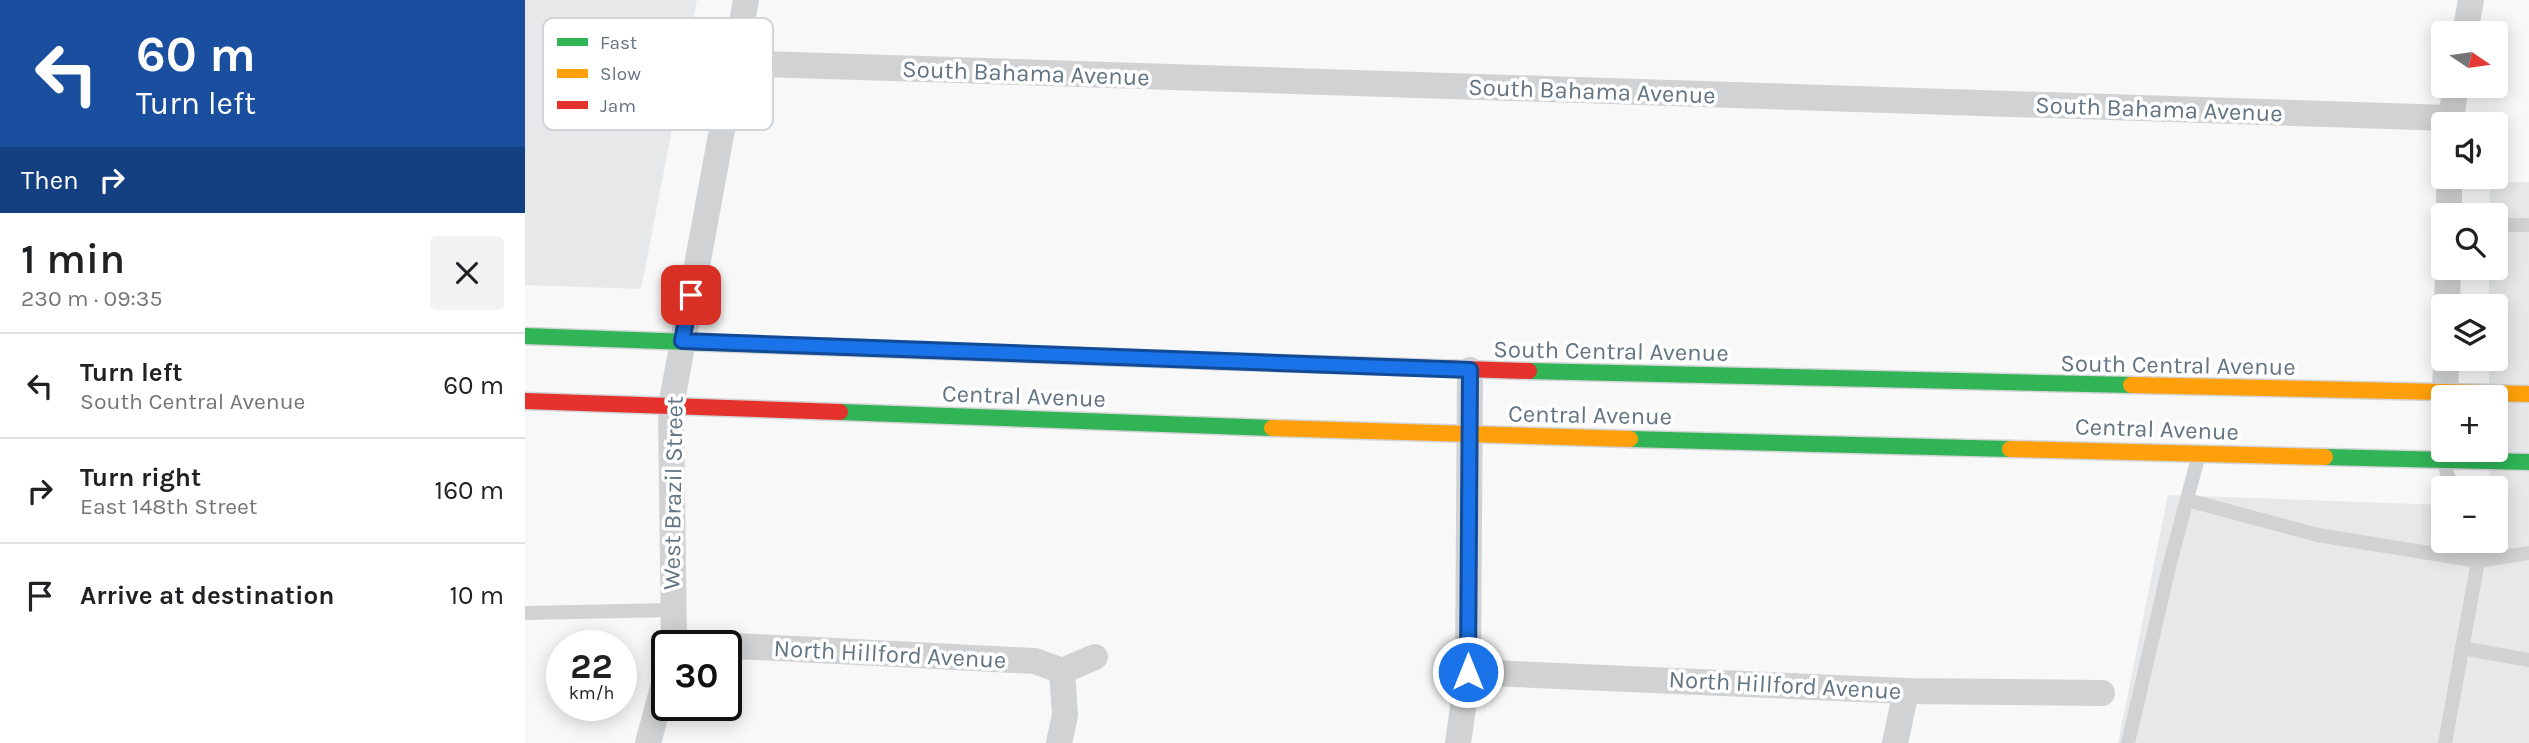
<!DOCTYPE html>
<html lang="en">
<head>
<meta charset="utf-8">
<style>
  body { margin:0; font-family:Karla,sans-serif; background:#f2f2f2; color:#202124; height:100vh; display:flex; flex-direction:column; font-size:26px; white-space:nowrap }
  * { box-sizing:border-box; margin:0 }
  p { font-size:23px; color:#757577 }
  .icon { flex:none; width:38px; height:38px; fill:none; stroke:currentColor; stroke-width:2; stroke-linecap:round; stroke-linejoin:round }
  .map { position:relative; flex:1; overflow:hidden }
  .panel { display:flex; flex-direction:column; background:#fff; width:525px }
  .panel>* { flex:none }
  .guide { background:#1a4fa0; color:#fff; overflow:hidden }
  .needle { width:46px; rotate:103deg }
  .controls { position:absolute; left:1906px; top:21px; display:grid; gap:14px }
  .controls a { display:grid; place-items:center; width:77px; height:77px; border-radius:7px; background:#fff; box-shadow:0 4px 18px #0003; font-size:35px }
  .speed { position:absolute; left:21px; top:630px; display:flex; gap:14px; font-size:35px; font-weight:700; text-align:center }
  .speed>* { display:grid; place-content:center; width:91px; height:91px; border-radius:50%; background:#fff; box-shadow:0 4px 18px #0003; line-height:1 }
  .speed small { font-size:18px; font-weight:400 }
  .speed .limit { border:4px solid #111; border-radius:10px; background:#fff; color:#111 }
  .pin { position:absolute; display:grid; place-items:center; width:60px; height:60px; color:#fff; margin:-30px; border-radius:14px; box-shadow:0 4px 10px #0006 }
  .me { position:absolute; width:77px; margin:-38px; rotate:0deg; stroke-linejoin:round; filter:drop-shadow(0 0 5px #0008) }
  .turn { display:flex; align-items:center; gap:24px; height:147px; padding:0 21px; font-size:32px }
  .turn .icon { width:91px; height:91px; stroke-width:2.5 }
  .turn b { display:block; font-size:49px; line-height:60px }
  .then { display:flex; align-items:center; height:66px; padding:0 21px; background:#0003; gap:14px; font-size:26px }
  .round { display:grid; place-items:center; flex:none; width:74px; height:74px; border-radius:7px; background:#f2f2f2 }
  .headline { display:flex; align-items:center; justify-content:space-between; height:119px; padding:0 21px }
  h1 { font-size:42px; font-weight:600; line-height:52px }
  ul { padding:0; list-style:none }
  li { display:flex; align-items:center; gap:21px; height:105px; padding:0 21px; border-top:2px solid #e0e0e0 }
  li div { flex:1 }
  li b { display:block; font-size:26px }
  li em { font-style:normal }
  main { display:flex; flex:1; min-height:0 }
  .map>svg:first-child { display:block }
  .built { fill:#e7e8e9 }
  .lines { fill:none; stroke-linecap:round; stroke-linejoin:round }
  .fast-casing { stroke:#d3d4d6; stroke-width:19 }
  .slow-casing { stroke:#d3d4d6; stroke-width:19 }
  .jam-casing { stroke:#d3d4d6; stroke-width:19 }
  .lane { stroke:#d0d2d3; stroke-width:14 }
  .street { stroke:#d0d2d3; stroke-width:26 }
  .fast { stroke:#30b455; stroke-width:16 }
  .slow { stroke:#ff9f0a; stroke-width:16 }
  .jam { stroke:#e5322d; stroke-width:16 }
  .route-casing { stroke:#114b97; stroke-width:18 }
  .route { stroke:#1a73e8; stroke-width:12 }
  .labels { text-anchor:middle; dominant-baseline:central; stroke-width:7; stroke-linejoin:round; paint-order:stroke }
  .street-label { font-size:24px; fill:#637483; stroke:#fff }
  .key { fill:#fff; stroke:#d0d5da; stroke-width:2 }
  .key-label { font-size:19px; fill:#637483 }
</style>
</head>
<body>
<main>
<section class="panel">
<div class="guide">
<div class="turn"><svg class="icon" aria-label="left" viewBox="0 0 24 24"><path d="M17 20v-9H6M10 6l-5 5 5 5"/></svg><div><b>60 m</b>Turn left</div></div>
<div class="then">Then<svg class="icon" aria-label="right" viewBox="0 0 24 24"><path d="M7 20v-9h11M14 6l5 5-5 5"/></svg></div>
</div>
<div class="headline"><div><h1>1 min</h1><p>230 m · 09:35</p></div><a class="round"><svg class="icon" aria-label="close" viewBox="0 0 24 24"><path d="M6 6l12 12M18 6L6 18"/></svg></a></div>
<ul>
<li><svg class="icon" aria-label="left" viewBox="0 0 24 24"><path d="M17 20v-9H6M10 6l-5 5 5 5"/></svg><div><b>Turn left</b><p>South Central Avenue</p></div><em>60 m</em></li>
<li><svg class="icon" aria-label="right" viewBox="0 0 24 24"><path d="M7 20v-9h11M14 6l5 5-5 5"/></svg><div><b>Turn right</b><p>East 148th Street</p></div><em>160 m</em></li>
<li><svg class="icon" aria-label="arrive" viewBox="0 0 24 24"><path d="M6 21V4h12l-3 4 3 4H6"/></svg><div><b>Arrive at destination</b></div><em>10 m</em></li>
</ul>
</section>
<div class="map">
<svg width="2004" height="743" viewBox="0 0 2004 743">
  <rect width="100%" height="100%" fill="#f8f8f8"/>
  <g class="built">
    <path d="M 0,0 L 172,0 L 116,289 L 0,285 Z"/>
    <path d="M 1965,182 L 2004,182 L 2004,743 L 1593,743 L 1643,495 L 1918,505 L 1918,541 L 1970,541 L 1970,488 L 1964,488 L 1964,450 L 1970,450 L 1970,397 L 1964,397 L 1964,359 L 1970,359 L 1970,306 L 1964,306 L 1964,268 L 1970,268 L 1970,215 L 1964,215 Z"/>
  </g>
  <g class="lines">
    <defs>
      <g id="fast">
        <path d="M 0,336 L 691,361"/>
        <path d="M 1004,371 L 1606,385"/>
        <path d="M 315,412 L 747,428"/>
        <path d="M 1105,439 L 1485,449"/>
        <path d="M 1800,457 L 2004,462"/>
      </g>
      <g id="slow">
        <path d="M 1606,385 L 2004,394"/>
        <path d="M 747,428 L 1105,439"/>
        <path d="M 1485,449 L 1800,457"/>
      </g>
      <g id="jam">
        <path d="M 691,361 L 1004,371"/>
        <path d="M 0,401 L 315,412"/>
      </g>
    </defs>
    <use href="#fast" class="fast-casing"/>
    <use href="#slow" class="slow-casing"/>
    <use href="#jam" class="jam-casing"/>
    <g class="lane">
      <path d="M 1970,225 L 2004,225"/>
      <path d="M 1919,463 L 1927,488"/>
      <path d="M 1662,500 L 1793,535 L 1953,561 L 2004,553"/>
      <path d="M 0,613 L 148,610"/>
      <path d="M 1937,648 L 2004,660"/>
      <path d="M 1603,743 L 1644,567 L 1674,454"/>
      <path d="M 1920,743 L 1953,561 L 1946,541"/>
    </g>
    <g class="street">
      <path d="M 1940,33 L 1946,0"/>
      <path d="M 209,63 L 1925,118"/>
      <path d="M 1925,124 L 1931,86"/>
      <path d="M 1924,215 L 1924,177"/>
      <path d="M 1922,306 L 1923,268"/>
      <path d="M 1920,397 L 1921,359"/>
      <path d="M 150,643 L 510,661 L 537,671"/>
      <path d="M 149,646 L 146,406 L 221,0"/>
      <path d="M 943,672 L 1381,691 L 1577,693"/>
      <path d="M 123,743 L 142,673"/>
      <path d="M 534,743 L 540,715 L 537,671 L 570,657"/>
      <path d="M 933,743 L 943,672 L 945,370"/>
      <path d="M 1370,743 L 1381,691"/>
    </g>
    <use href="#fast" class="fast"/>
    <use href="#slow" class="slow"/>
    <use href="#jam" class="jam"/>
  </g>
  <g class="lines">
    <defs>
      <path id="route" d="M 166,295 L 157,341 L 945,370 L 943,672"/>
    </defs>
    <use href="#route" class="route-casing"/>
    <use href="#route" class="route"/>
  </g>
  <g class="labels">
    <g class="street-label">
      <text transform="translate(501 73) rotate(2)">South Bahama Avenue</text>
      <text transform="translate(1067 91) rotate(2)">South Bahama Avenue</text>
      <text transform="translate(1634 109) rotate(2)">South Bahama Avenue</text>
      <text transform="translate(1086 351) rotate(1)">South Central Avenue</text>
      <text transform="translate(1653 365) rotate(1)">South Central Avenue</text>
      <text transform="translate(499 396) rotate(2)">Central Avenue</text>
      <text transform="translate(1065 415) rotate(1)">Central Avenue</text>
      <text transform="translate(1632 429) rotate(2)">Central Avenue</text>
      <text transform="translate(148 493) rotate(-89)">West Brazil Street</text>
      <text transform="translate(365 654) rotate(3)">North Hillford Avenue</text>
      <text transform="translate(1260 685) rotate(3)">North Hillford Avenue</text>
    </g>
  </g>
  <rect x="18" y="18" width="230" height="112" rx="10" class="key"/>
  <rect x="32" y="38" width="31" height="8" fill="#30b455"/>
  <rect x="32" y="69" width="31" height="9" fill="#ff9f0a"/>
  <rect x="32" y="101" width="31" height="8" fill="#e5322d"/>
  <g class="key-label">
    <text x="75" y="49">Fast</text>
    <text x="75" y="80">Slow</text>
    <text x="75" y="112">Jam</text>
  </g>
</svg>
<div class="controls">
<a><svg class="needle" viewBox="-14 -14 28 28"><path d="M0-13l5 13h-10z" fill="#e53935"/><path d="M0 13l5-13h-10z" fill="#757577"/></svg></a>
<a><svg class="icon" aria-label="sound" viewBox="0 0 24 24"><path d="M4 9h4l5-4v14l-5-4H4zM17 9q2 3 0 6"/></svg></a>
<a><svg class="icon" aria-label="search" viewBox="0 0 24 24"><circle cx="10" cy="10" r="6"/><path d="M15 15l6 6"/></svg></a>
<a><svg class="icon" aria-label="layers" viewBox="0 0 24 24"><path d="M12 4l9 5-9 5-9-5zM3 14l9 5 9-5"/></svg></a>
<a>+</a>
<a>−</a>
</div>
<div class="speed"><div>22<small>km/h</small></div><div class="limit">30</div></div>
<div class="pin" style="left:166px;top:295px;background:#d93025"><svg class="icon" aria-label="arrive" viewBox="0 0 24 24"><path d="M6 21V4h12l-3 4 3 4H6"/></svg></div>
<svg class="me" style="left:943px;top:672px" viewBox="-20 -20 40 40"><circle r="17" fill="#1a73e8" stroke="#fff" stroke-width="3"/><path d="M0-11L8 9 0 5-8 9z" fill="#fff"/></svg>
</div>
</main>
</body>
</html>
